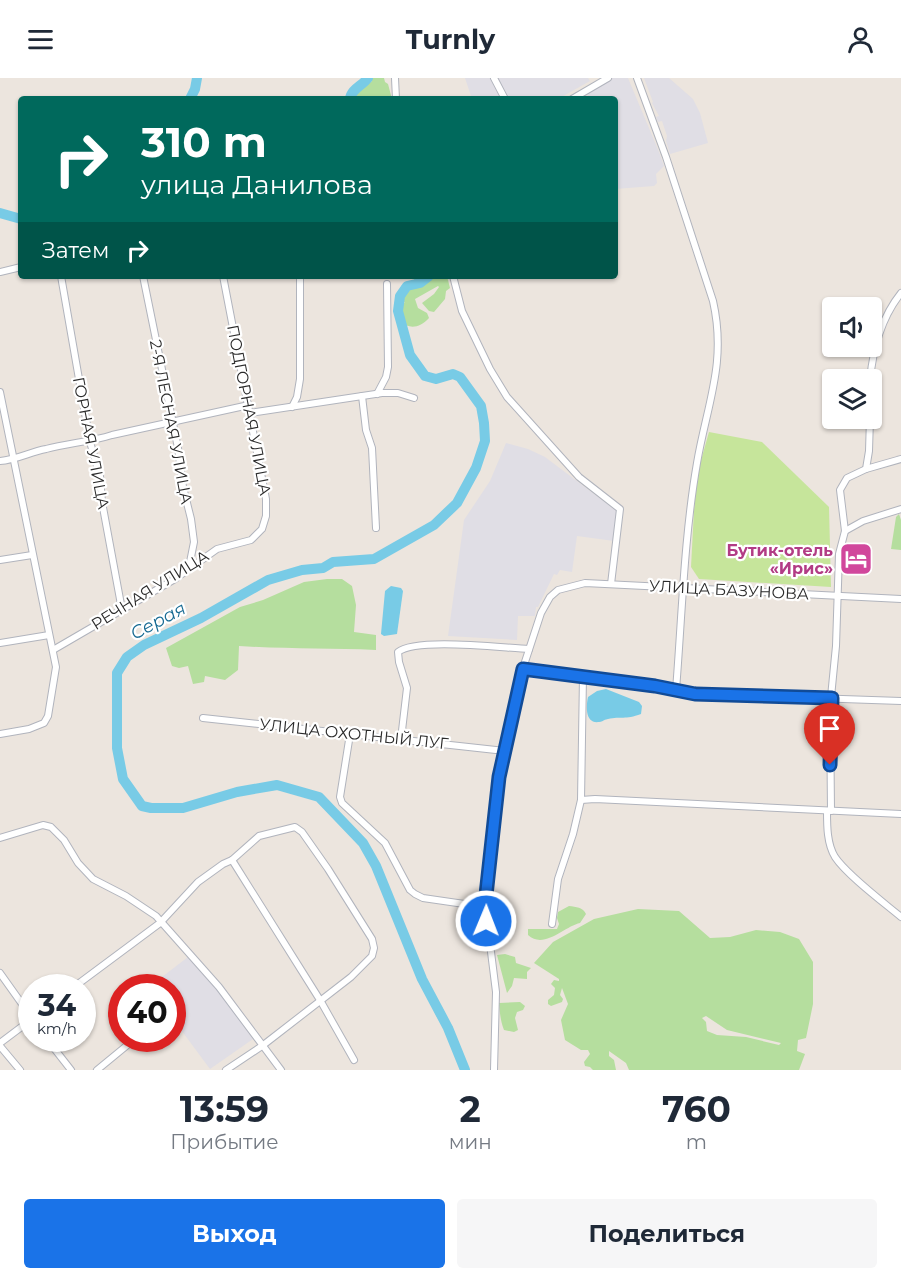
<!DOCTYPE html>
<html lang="ru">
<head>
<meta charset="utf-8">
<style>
  body { margin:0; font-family:Montserrat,sans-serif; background:#f6f6f7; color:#1f2937; height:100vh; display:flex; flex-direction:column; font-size:22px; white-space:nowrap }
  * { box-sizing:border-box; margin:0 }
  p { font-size:20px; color:#747a83 }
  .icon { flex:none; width:33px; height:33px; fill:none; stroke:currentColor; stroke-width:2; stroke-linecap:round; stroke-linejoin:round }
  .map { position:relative; height:992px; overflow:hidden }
  .details { display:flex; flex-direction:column; background:#fff; flex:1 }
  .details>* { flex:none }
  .banner { position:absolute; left:18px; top:18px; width:600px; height:183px; border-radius:6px; box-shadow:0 2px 4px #0004; background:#00695c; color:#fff; overflow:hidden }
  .tools { position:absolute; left:822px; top:219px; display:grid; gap:12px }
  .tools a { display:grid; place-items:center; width:60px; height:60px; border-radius:6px; background:#fff; box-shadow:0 2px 4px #0004; font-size:30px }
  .speed { position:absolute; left:18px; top:896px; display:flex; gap:12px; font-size:30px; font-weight:700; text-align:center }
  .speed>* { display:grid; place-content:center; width:78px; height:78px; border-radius:50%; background:#fff; box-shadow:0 2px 4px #0004; line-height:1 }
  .speed small { font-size:15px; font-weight:400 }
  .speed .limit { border:9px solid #d22; background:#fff; color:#111 }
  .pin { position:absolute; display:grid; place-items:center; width:51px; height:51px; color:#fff; margin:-62px -26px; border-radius:50% 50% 50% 0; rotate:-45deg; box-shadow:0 0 6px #0007 }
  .pin .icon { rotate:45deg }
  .me { position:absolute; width:66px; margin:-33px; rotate:1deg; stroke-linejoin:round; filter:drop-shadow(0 0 4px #0008) }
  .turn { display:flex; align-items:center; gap:21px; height:126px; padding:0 24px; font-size:27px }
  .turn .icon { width:78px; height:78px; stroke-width:2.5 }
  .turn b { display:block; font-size:42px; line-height:51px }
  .then { display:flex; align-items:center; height:57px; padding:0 24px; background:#0003; gap:12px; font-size:22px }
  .eta { display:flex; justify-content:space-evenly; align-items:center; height:102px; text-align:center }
  .eta b { font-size:36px; font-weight:700; line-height:42px }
  .action { display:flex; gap:12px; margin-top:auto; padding:12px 24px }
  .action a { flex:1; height:69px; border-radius:6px; background:#1a73e8; color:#fff; font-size:24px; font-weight:700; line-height:69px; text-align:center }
  .action a+a { background:#f6f6f7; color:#1f2937 }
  header { display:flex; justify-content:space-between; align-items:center; height:78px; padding:0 24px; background:#fff; font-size:27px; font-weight:700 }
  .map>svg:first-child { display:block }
  .industrial { fill:#e0dee5 }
  .green { fill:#b5de9e; fill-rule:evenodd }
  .pitch { fill:#c6e59b }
  .water { fill:#78cbe6 }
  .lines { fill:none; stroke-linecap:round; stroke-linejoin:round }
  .river { stroke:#78cbe6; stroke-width:10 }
  .minor-casing { stroke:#b1b4bd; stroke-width:8 }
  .minor { stroke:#fff; stroke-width:6 }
  .route-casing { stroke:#114b97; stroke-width:15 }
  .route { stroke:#1a73e8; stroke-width:10 }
  .labels { text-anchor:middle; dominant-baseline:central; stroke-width:4.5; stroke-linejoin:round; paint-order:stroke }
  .street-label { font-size:16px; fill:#2b2b2b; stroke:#fff }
  .hotel-label { font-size:16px; font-weight:bold; fill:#b23c85; stroke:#fff; text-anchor:end }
  .water-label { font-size:18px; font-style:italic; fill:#176a92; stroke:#fff }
</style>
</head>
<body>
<header><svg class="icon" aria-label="menu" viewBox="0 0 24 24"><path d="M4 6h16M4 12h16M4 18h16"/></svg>Turnly<svg class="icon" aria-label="person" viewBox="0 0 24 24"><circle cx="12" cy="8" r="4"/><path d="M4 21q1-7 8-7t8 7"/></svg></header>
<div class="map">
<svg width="901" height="992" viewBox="0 0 901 992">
  <rect width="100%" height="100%" fill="#ece5de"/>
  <g class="industrial">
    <path d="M 465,0 L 588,0 L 590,3 L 558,21 L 472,21 Z"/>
    <path d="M 612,0 L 628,0 L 659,74 L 664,88 L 656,96 L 657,105 L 654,108 L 615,111 L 615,21 L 584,21 L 588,18 L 587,14 Z"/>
    <path d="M 644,0 L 669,0 L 693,21 L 700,35 L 708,65 L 670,76 L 666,63 L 667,58 L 662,43 L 658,44 L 656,39 L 659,38 L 652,25 L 653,24 Z"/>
    <path d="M 506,365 L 528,371 L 545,379 L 618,434 L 614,463 L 577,458 L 572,494 L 560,492 L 557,497 L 554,496 L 538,529 L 536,529 L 535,538 L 518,538 L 517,562 L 448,558 L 464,442 L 490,403 Z"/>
    <path d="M 188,879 L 218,912 L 253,961 L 210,991 L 173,941 L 172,909 L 149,909 Z"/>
  </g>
  <g class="green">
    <path d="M 372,0 L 384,0 L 385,4 L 388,6 L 392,21 L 357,21 L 355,16 L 372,3 Z"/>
    <path d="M 415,198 L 447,198 L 450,210 L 446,213 L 445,221 L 434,234 L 429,233 L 422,225 L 434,216 L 439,209 L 438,208 L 415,221 L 418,230 L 427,235 L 429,240 C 416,255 397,250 398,229 L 405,224 L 400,224 L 398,218 L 412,208 Z"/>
    <path d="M 899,436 L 901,442 L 901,472 L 891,471 L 896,439 Z"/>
    <path d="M 327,501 L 342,501 L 352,508 L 356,527 L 354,554 L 376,557 L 376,572 C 330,570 286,571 239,568 L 238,592 L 225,602 L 205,598 L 204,604 L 193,606 L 188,588 L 179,590 L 172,588 L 166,570 L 240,529 L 263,522 L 304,504 Z"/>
    <path d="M 569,828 C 576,829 583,829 586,836 L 580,845 C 565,848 544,872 528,857 L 528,851 L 557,851 L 559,846 L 557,840 L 558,834 Z"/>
    <path d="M 638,831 L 679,833 L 710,860 L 730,859 L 756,852 L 780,854 L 799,861 L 813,884 L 813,926 L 806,960 L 798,962 L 797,973 L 805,976 L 799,992 L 629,992 L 626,985 L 609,973 L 609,978 L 614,982 L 616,992 L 593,992 L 590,989 L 585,988 L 584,984 L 590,976 L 588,972 L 581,972 L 565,962 L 561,942 L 568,926 L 562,910 L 560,917 L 563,921 L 562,924 L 551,928 L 548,926 L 548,922 L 554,917 L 555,910 L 551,906 L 554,902 L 559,903 L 559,901 L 534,885 L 553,864 L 594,841 ZM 706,938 L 727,952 L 781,965 L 779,967 L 746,959 L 717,957 L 707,953 L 706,944 L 702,940 Z"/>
    <path d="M 505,876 L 515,879 L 516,885 L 531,890 L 527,894 L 527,901 L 514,900 L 512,908 L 507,915 L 497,877 Z"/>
    <path d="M 520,924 L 525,928 L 523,932 L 517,934 L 515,940 L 518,952 L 514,954 L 504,952 C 500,942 500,934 499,925 Z"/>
  </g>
  <path class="pitch" d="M 709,354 L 762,364 L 829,429 L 831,509 L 699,501 L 691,489 L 694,432 L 698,393 Z"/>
  <g class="water">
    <path d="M 391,508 L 401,510 L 403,513 L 397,556 L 384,558 L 381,556 L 385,513 Z"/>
    <path d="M 606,611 L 639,624 L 642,628 L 641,636 C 625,642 621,638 608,641 C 602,642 605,643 599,644 C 585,646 586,628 588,619 L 597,613 Z"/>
  </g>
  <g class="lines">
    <g class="river">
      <path d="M 190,21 L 195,11 L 197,0"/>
      <path d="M 350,21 C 351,11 362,8 368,0"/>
      <path d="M 0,135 L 21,141"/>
      <path d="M 429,198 L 420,205 L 407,208 L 400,218 L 398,233 L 410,277 L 425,298 L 436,301 L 453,296 L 460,299 L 481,328 L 484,345 L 485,363 L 476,390 L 457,425 L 434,447 L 374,481 L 333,484 L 323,490 L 302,492 L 268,502 L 201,540 L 144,567 L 127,579 L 117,595 L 117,670 L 123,701 L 142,728 L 151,730 L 183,730 L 237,714 L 277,707 L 319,719 L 363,765 L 376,788 L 422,901 L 448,950 L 465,992"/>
    </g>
    <defs>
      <g id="minor">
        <path d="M 395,0 L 396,21"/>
        <path d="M 494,0 L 505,21"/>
        <path d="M 637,0 L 666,79 L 713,223 C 727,285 707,326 697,385 C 684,460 682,537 676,612"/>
        <path d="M 572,21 L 608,0"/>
        <path d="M 0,194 L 21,189"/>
        <path d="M 61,198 L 90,364 L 100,398 L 102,424 L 122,532"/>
        <path d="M 143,198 L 178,370 L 183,409 L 191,441 L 194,464 L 189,489"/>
        <path d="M 453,198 L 462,233 L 490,291 L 507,319 L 579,399 L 620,431 L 611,506"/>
        <path d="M 870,302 C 873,270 881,240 901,215"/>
        <path d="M 0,314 L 56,589 L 48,638 L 44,645 L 29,651 L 0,656"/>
        <path d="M 377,316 L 386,299 L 388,289 L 387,206"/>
        <path d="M 362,318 L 366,352 L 372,370 L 376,450"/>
        <path d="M 292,329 L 297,319 L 300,301 L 300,198"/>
        <path d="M 250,335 L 382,315 L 398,315 L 414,320"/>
        <path d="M 0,383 C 16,382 30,374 46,371 C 68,365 90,364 112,357 L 249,327"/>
        <path d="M 866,391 L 901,381"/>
        <path d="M 845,453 L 863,443 L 901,431"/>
        <path d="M 0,482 L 32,477"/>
        <path d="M 0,565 L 49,557"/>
        <path d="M 53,572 L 175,501 L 217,471 L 251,462 L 262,451 L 266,438 L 266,421 L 223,198"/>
        <path d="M 523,590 L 655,608 L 695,616 L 901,623"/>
        <path d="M 203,640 L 505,673"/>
        <path d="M 350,656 L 340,719 L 342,725 L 385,765 L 410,812 L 415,816 L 423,820 L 485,829"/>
        <path d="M 401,661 L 407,610 L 399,584 L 398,574 C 416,559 503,570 529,571"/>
        <path d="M 581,722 L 595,721 L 901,736"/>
        <path d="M 827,733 C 827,748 827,766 835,779 C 847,797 883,824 901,839"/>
        <path d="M 831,733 L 830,629 L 836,568 L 839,476 L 845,453 L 840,412 L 847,400 L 866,391 L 869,373 L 870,340"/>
        <path d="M 0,760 L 43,747 L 51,749 L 64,762 L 78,785 L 93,801 L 126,818 L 156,838 L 219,909 L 281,992"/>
        <path d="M 232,782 L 320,922 L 354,982"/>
        <path d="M 552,846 L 558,801 L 573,756 L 581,722 L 583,598"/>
        <path d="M 0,895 L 32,940"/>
        <path d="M 74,909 L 160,845 L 198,804 L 223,786 L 232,782 L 259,758 L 295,749 L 302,754 L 328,791 L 372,861 L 374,870 L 372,878 L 351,899 L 262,968 L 226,992"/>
        <path d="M 46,960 L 71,992"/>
        <path d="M 0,965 L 32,941"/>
        <path d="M 0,968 L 20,992"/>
        <path d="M 97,992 L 136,960"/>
        <path d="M 494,992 L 496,914 L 485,826 L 499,699 L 523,590 L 541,535 L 550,519 L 558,512 L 585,505 L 901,521"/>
      </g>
    </defs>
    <use href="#minor" class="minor-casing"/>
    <use href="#minor" class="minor"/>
  </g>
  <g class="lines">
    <defs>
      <path id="route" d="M 486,843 L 485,826 L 499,699 L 523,591 L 655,608 L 695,616 L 832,620 L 830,687"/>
    </defs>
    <use href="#route" class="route-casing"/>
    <use href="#route" class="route"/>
  </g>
  <defs>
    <symbol id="hotel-square" viewBox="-11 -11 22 22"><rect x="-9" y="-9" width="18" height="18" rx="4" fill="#d1479c" stroke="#fff"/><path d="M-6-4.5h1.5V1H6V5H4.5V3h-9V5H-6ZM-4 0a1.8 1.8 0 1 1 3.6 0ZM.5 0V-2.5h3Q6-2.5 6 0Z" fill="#fff"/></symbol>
  </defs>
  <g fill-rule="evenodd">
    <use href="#hotel-square" x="837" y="462" width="38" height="38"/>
  </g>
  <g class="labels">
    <g class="street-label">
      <text transform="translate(249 332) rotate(79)">ПОДГОРНАЯ УЛИЦА</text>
      <text transform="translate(171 344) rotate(79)">2-Я ЛЕСНАЯ УЛИЦА</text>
      <text transform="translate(91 365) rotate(79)">ГОРНАЯ УЛИЦА</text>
      <text transform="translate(150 512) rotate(-32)">РЕЧНАЯ УЛИЦА</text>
      <text transform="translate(729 512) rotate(3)">УЛИЦА БАЗУНОВА</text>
      <text transform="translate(354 656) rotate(6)">УЛИЦА ОХОТНЫЙ ЛУГ</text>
    </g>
    <g class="hotel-label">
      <text x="833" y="472">Бутик-отель<tspan x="833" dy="18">«Ирис»</tspan></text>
    </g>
    <g class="water-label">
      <text transform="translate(158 543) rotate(-28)">Серая</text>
    </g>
  </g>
</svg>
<div class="tools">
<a><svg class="icon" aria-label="sound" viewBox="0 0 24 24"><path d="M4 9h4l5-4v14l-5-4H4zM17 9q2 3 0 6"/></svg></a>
<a><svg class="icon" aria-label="layers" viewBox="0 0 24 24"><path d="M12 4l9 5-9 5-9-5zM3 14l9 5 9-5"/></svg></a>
</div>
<div class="speed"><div>34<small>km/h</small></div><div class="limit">40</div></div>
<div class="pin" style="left:830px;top:687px;background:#d93025"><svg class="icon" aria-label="arrive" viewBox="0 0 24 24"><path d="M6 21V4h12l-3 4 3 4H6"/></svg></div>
<svg class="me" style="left:486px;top:843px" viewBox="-20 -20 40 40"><circle r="17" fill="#1a73e8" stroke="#fff" stroke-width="3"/><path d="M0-11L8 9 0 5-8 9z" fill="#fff"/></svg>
<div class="banner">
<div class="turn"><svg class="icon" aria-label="right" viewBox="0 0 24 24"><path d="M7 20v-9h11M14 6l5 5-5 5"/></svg><div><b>310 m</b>улица Данилова</div></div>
<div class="then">Затем<svg class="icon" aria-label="right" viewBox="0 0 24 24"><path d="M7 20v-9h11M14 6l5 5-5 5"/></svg></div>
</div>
</div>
<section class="details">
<div class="eta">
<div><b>13:59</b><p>Прибытие</p></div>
<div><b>2</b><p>мин</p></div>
<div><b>760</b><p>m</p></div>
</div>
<div class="action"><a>Выход</a><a>Поделиться</a></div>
</section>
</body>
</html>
